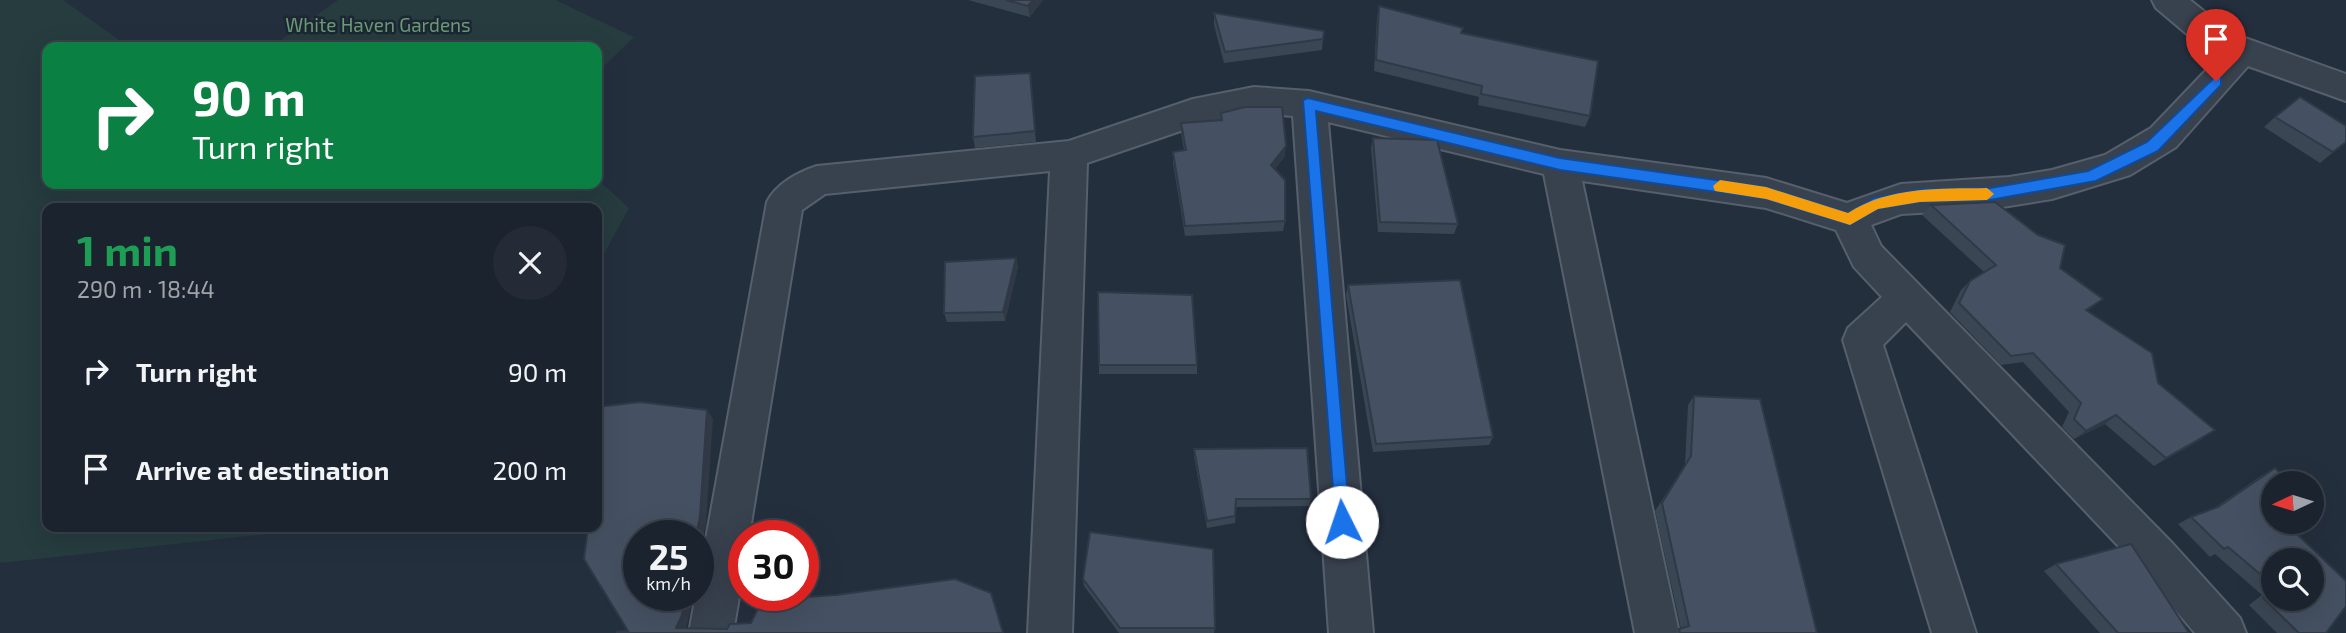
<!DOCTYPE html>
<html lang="en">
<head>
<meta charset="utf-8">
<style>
  body { margin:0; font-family:"Exo 2",sans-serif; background:#242b36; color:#f1f3f6; height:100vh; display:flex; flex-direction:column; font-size:26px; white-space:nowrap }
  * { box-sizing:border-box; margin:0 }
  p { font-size:23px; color:#a0a4aa }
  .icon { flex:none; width:38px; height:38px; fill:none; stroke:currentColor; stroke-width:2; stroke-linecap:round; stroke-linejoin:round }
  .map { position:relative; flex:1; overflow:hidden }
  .side { position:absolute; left:42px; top:203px; width:560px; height:329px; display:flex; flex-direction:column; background:#1b232e; border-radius:14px; box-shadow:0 7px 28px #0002,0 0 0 2px #39404a }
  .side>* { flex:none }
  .top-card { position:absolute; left:42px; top:42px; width:560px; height:147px; border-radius:14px; box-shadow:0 7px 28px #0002,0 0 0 2px #39404a; background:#0b8043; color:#fff; overflow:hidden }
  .needle { width:46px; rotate:266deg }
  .fabs { position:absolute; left:2261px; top:471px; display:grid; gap:14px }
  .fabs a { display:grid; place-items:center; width:63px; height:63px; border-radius:50%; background:#1b232e; box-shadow:0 7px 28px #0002,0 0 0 2px #39404a; font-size:35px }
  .speed { position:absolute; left:623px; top:520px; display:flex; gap:14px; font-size:35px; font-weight:700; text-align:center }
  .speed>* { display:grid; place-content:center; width:91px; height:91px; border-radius:50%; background:#1b232e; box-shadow:0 7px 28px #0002,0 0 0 2px #39404a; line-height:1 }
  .speed small { font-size:18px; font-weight:400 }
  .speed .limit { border:10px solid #d22; background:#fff; color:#111 }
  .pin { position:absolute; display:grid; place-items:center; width:60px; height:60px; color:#fff; margin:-72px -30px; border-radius:50% 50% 50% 0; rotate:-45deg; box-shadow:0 0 7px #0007 }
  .pin .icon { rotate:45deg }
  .me { position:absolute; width:77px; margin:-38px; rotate:356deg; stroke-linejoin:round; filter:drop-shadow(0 0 5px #0008) }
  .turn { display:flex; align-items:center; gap:24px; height:147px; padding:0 35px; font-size:32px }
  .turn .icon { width:91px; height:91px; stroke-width:2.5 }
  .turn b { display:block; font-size:49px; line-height:60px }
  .round { display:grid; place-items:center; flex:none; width:74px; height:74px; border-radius:37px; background:#242b36 }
  .head { display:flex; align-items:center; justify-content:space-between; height:119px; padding:0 35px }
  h1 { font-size:42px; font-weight:700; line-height:52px; color:#1e9e55 }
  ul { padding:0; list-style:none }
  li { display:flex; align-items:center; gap:21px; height:98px; padding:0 35px }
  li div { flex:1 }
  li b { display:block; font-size:26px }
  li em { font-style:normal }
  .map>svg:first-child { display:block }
  .green { fill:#263c3f }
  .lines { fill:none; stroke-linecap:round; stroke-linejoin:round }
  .minor-casing { stroke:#565f6c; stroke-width:4 }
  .minor { fill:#38414e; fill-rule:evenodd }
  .wall { fill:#3b4654; fill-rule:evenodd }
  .shaded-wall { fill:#303945 }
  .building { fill:#455162; stroke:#303945; stroke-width:2 }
  .route { fill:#1a73e8; stroke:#114b97; stroke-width:2 }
  .slow { fill:#f59e0b }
  .labels { text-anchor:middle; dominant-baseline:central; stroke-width:5; stroke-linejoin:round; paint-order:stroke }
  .park-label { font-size:19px; fill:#6b9a76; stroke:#1d2633 }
</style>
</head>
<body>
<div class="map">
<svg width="2346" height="633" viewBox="0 0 2346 633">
  <rect width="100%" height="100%" fill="#242f3e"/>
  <g class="green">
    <path d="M 0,0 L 63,0 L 129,47 L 47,47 L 47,184 L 597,184 L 597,179 L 629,208 L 597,267 L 597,208 L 47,208 L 47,527 L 333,527 L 0,563 Z"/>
    <path d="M 338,0 L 555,0 L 634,37 L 597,73 L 597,47 L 271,47 Z"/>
  </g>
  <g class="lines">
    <defs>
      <path id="minor" d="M 2152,0 L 2190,0 L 2231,33 L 2346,74 L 2346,101 L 2248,66 L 2176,147 L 2130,175 L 2052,199 L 1990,209 L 1901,214 L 1871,225 L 1881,246 L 2173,544 L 2240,618 L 2246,633 L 2195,633 L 2143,572 L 1906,322 L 1883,345 L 1976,633 L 1932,633 L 1843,340 L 1848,328 L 1882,297 L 1854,267 L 1836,230 L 1766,208 L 1582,181 L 1679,633 L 1635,633 L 1544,174 L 1328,122 L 1373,633 L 1329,633 L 1293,116 L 1254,113 L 1195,126 L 1087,163 L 1072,633 L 1028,633 L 1050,171 L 825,194 L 802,210 L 749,536 L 744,536 L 744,567 L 733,633 L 689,633 L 767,202 C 776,184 798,172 817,166 L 1069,141 L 1193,99 L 1254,87 L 1309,91 L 1560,150 L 1766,178 L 1847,203 L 1901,184 L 2009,177 L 2052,170 L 2105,155 L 2151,128 L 2214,62 L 2207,51 L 2156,8 Z"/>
    </defs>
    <use href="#minor" class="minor-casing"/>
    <use href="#minor" class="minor"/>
  </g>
  <g class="wall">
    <path d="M 968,0 L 1043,0 L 1030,17 Z"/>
    <path d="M 1379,6 L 1461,33 L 1590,116 L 1585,127 L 1478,105 L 1479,97 L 1374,71 L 1377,17 Z"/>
    <path d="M 1214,13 L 1323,39 L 1322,50 L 1224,63 L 1214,25 Z"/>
    <path d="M 1031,84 L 1036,142 L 975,148 L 973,137 Z"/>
    <path d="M 1221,113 L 1285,156 L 1275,169 L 1285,221 L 1283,231 L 1185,236 L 1173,163 L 1173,152 L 1184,150 L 1181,133 L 1181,123 L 1220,120 Z"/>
    <path d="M 2275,117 L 2346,142 L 2320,163 L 2264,127 Z"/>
    <path d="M 1373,138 L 1458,224 L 1454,234 L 1378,232 L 1371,148 Z"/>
    <path d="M 1931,205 L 2060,268 L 2103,299 L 2087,311 L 2158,383 L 2202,439 L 2154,466 L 2105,424 L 2074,439 L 2062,427 L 2069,412 L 2023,362 L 2001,365 L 1950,312 L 1961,290 L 1970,281 L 1984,272 L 1922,215 Z"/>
    <path d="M 1016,258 L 1018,267 L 1005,321 L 947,322 L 944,313 Z"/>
    <path d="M 1348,285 L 1493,437 L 1489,445 L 1373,452 L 1346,295 Z"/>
    <rect x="1099" y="365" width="98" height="9"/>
    <path d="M 1694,396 L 1817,633 L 1675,633 L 1681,629 L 1655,511 L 1685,465 L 1688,405 Z"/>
    <path d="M 1194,449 L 1311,499 L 1309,506 L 1236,507 L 1235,523 L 1207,528 L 1194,457 Z"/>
    <path d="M 2275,468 L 2297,534 L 2326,633 L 2277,633 L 2249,605 L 2262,595 L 2215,554 L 2210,557 L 2178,524 L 2191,517 L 2213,509 L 2261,476 ZM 2273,560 L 2312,598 L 2273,598 Z"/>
    <path d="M 2056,564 L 2189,633 L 2100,633 L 2044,571 Z"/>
    <path d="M 1083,579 L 1215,628 L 1214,633 L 1119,633 L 1084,586 Z"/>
  </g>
  <g class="shaded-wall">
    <path d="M 1033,0 L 1043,0 L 1030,17 L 1028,6 Z"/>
    <path d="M 1286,146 L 1285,156 L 1270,175 L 1271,165 Z"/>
    <path d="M 1016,258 L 1018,267 L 1005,321 L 1003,312 Z"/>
    <path d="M 707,410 L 713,419 L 706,523 L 698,567 L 698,536 L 696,536 Z"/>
    <path d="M 2116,415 L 2105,424 L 2074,439 L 2086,431 Z"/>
    <path d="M 2215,430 L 2202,439 L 2154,466 L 2166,458 Z"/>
    <path d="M 685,595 L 693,595 L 688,621 L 684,633 L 676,628 Z"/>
  </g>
  <g class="building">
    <path d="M 1006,0 L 1033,0 L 1028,6 Z"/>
    <path d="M 1379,6 L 1463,28 L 1461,33 L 1598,61 L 1590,116 L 1481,94 L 1482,86 L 1376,60 Z"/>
    <path d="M 1214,13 L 1324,31 L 1323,39 L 1225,52 Z"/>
    <path d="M 1030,73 L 1035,131 L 973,137 L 975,76 Z"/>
    <path d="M 2300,97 L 2346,126 L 2346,142 L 2333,152 L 2275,117 Z"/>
    <path d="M 1245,107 L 1282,107 L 1286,146 L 1271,165 L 1285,180 L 1285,221 L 1185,226 L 1173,152 L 1186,150 L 1181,123 L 1222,120 L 1221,113 Z"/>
    <path d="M 1373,138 L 1437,140 L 1458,224 L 1380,222 Z"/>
    <path d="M 1995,202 L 2038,235 L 2065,245 L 2060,268 L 2103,299 L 2086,310 L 2152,353 L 2158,383 L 2215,430 L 2166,458 L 2116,415 L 2086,431 L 2074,419 L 2081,403 L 2033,353 L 2011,356 L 1959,303 L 1970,281 L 1996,265 L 1931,205 Z"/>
    <path d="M 1016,258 L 1003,312 L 944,313 L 945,262 Z"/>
    <path d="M 1460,280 L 1493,437 L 1376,444 L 1348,285 Z"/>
    <path d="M 1098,292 L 1192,295 L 1197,365 L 1099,365 Z"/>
    <path d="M 1694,396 L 1760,399 L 1817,633 L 1680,633 L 1679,629 L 1689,626 L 1662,503 L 1691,456 Z"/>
    <path d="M 640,402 L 707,410 L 700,516 L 696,536 L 639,536 L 639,595 L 685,595 L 682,615 L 676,628 L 727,629 L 730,624 L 751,623 L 762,600 L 836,595 L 955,579 L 991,593 L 1003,633 L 617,633 L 617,632 L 628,631 L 584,559 L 588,527 L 597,527 L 597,407 Z"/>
    <path d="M 1307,448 L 1311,499 L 1236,499 L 1235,516 L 1207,521 L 1194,449 Z"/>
    <path d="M 2275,468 L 2290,483 L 2273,483 L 2273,522 L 2312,522 L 2297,534 L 2346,581 L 2346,606 L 2326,633 L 2299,633 L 2263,598 L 2273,590 L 2273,598 L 2312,598 L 2312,560 L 2273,560 L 2273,585 L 2228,547 L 2224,549 L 2191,517 L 2218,507 Z"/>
    <path d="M 2312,506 L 2320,514 L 2312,521 Z"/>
    <path d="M 1090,532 L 1213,549 L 1215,628 L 1120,628 L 1083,579 Z"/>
    <path d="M 2131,544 L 2189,633 L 2118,633 L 2056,564 Z"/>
  </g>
  <path class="route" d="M 2216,76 L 2221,77 L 2221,85 L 2158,151 L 2096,181 L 1990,200 L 1920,202 L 1878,209 L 1850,225 L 1766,199 L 1560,170 L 1316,111 L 1350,522 L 1348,527 L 1342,530 L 1336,527 L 1303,100 L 1308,98 L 1560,158 L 1766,187 L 1848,213 L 1874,198 L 1920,189 L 1990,188 L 2088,171 L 2147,142 Z"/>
  <path class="slow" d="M 1720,180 L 1766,187 L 1848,213 C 1890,186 1939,189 1987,188 L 1994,194 L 1987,200 L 1920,202 L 1878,209 L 1850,225 L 1766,199 L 1715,191 L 1713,186 Z"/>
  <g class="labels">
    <g class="park-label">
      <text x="378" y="24">White Haven Gardens</text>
    </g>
  </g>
</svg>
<div class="fabs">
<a><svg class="needle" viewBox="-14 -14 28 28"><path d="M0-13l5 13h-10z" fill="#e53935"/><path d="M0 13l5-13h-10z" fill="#a0a4aa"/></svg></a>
<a><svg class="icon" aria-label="search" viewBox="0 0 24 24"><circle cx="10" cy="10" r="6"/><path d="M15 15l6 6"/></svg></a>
</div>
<div class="speed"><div>25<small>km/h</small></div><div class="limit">30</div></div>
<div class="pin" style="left:2216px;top:81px;background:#d93025"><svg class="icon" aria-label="arrive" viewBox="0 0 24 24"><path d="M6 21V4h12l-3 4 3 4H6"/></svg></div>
<svg class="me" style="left:1342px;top:522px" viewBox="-20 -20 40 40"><circle r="19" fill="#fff"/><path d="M0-13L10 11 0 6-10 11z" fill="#1a73e8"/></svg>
<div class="top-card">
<div class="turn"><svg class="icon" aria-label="right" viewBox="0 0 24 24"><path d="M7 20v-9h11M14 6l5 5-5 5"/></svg><div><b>90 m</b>Turn right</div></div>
</div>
<section class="side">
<div class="head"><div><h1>1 min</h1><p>290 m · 18:44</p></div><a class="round"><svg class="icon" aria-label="close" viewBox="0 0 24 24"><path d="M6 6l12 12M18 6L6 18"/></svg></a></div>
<ul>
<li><svg class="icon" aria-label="right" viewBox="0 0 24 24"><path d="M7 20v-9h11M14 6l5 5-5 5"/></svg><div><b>Turn right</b></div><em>90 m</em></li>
<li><svg class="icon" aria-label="arrive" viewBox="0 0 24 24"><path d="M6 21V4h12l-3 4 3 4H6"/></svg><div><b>Arrive at destination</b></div><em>200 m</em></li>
</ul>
</section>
</div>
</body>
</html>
